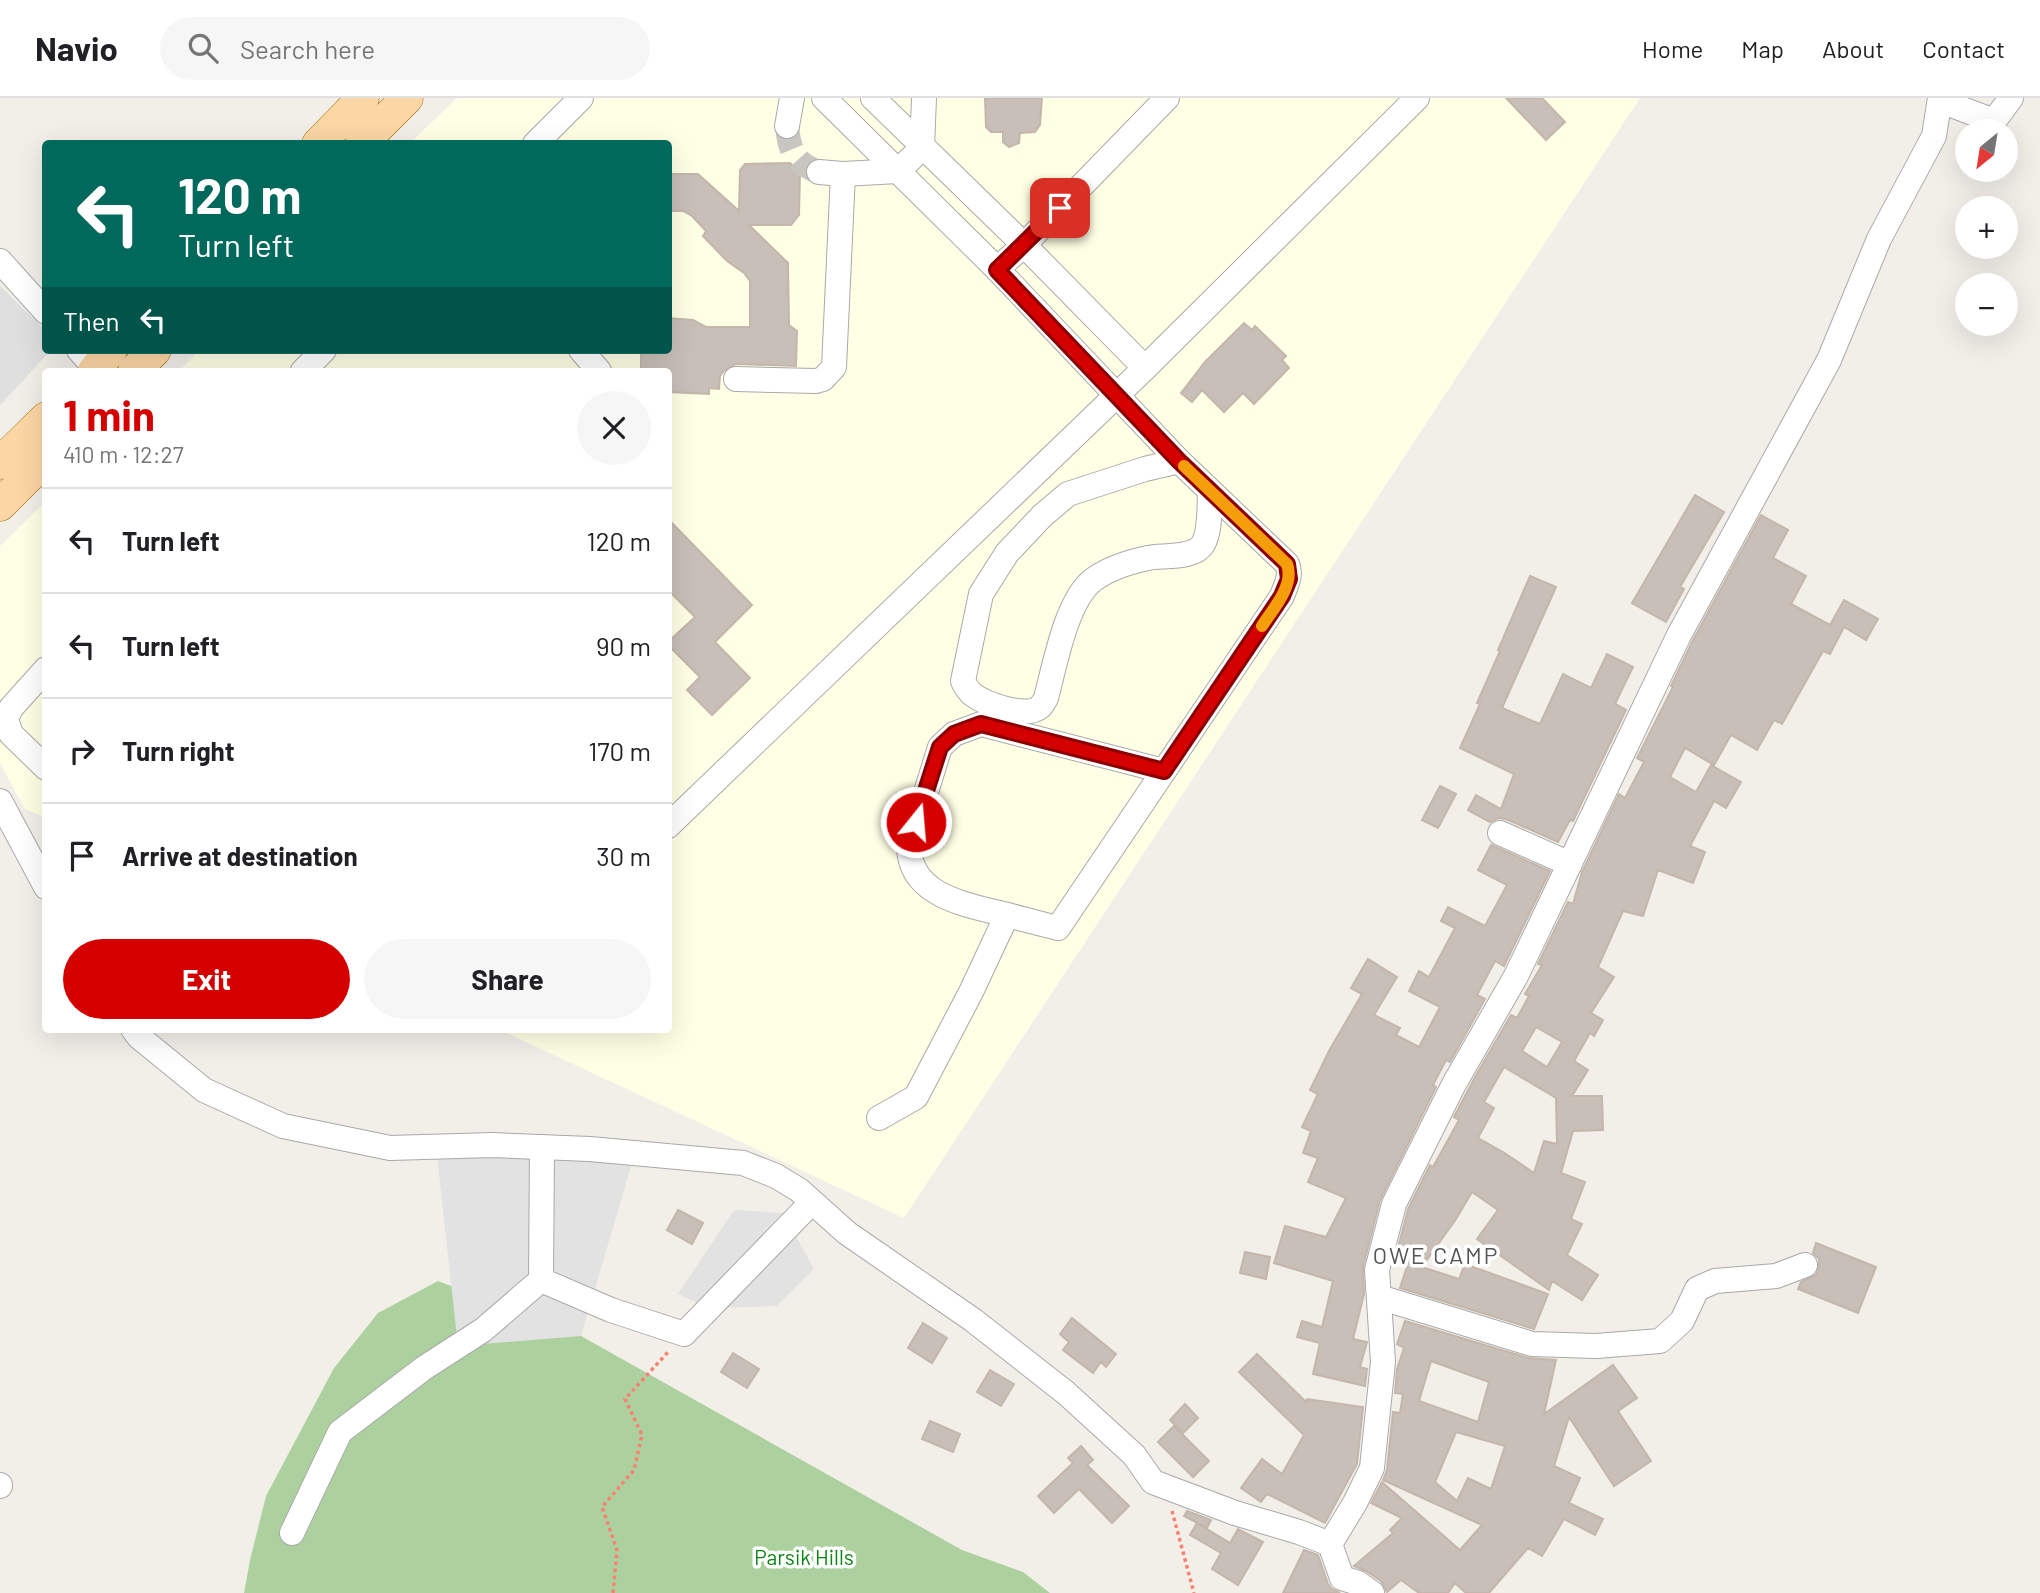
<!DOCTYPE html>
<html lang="en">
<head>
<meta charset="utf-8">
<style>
  body { margin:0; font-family:Barlow,sans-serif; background:#f6f6f6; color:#202124; height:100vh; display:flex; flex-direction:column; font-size:26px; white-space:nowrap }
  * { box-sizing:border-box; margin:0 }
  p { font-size:23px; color:#757577 }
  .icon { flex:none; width:38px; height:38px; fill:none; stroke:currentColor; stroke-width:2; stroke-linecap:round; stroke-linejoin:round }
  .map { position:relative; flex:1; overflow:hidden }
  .panel { position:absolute; left:42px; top:270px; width:630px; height:665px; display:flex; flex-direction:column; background:#fff; border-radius:7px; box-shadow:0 7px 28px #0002 }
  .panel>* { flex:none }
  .hud { position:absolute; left:42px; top:42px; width:630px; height:214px; border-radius:7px; box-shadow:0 7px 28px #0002; background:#00695c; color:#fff; overflow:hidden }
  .needle { width:46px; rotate:210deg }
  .controls { position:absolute; left:1955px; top:21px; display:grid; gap:14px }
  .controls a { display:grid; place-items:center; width:63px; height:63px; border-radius:50%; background:#fff; box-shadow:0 7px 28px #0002; font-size:35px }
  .pin { position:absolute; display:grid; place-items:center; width:60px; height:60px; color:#fff; margin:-30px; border-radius:14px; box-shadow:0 4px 10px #0006 }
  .me { position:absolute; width:77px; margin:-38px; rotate:17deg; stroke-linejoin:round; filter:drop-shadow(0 0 5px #0008) }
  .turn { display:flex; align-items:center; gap:24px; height:147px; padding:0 21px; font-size:32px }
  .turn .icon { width:91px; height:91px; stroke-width:2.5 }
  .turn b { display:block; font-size:49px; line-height:60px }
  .then { display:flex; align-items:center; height:66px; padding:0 21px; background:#0003; gap:14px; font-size:26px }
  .round { display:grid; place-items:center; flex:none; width:74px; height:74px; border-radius:37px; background:#f6f6f6 }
  .overview { display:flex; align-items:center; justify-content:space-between; height:119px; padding:0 21px }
  h1 { font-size:42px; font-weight:700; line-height:52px; color:#d40000 }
  .cta { display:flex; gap:14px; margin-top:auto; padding:14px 21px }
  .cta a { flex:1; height:80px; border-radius:42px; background:#d40000; color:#fff; font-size:28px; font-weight:700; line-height:80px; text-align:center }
  .cta a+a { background:#f6f6f6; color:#202124 }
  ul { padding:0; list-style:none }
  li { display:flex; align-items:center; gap:21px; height:105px; padding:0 21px; border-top:2px solid #e0e0e0 }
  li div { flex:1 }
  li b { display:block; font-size:26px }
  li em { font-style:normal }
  header { display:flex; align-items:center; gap:42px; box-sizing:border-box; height:98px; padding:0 35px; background:#fff; border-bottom:2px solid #e0e0e0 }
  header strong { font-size:33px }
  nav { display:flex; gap:38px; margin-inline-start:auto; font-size:24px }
  .search { width:490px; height:63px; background:#f6f6f6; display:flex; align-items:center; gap:18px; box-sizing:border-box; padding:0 24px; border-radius:38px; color:#757577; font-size:26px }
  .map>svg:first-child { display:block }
  .residential { fill:#e0dfdf }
  .education { fill:#ffffe5 }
  .forest { fill:#add19e }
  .parking { fill:#e2e2e2 }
  .building { fill:#c7bfb8; stroke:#c4b6ab; stroke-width:2; fill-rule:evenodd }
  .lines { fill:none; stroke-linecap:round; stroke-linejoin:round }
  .minor-tunnel { stroke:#c8c6c1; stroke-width:24; stroke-dasharray:24 12; stroke-linecap:butt }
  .minor-casing { stroke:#a9a9a9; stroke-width:26 }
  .major-casing { stroke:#a06b00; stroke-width:33 }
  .path { stroke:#fa8072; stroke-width:3.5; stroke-dasharray:3.5 3.5; stroke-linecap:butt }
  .minor { stroke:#fff; stroke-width:24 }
  .major { stroke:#fcd6a4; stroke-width:32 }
  .route-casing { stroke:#8a0000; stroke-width:18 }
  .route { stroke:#d40000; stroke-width:12 }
  .slow { stroke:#f59e0b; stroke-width:12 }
  .labels { text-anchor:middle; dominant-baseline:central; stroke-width:7; stroke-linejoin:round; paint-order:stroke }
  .park-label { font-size:21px; fill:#0c8416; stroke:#fff }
  .neighbourhood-label { font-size:23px; letter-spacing:2px; fill:#555; stroke:#fff }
</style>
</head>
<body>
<header>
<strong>Navio</strong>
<div class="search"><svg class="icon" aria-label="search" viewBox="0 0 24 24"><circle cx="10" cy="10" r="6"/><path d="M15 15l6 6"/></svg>Search here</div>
<nav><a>Home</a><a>Map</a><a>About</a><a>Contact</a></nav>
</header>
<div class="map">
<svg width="2040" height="1495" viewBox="0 0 2040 1495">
  <rect width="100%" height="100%" fill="#f2efe9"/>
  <path class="residential" d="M 0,188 L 45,232 L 46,252 L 51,252 L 0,307 Z"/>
  <g class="education">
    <path d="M 457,0 L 1640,0 L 904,1120 L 498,931 L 668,931 L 668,273 L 179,273 L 200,252 L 668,252 L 668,46 L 410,45 Z"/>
    <path d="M 45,404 L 45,720 L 24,710 L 0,665 L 0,448 Z"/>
  </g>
  <path class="forest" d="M 438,1183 L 581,1238 L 962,1452 L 1023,1474 L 1050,1495 L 244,1495 L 250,1462 L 266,1398 L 334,1270 L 378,1215 Z"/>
  <g class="parking">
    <path d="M 436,1049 L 635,1055 L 581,1238 L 458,1248 Z"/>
    <path d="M 734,1112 L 783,1115 L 814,1171 L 777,1208 L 709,1210 L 678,1196 Z"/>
  </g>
  <g class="building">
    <path d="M 985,0 L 1042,0 L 1040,27 L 1035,34 L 1020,35 L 1019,45 L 1009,49 L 1003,44 L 1003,34 L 991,34 L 986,29 Z"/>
    <path d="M 1506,0 L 1542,0 L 1565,24 L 1546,42 Z"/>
    <path d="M 790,65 L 800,75 L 799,117 L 791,127 L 749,127 L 788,165 L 789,227 L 797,233 L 796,268 L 736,266 L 724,273 L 720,278 L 719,291 L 709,290 L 709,296 L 668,294 L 668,273 L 641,273 L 641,252 L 668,252 L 668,220 L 693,222 L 706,229 L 750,229 L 750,183 L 744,175 L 727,163 L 703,138 L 706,133 L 692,118 L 683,113 L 668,113 L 668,76 L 698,76 L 739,113 L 740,72 L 745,66 Z"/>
    <path d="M 1244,225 L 1252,232 L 1255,228 L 1286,258 L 1282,262 L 1289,270 L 1254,306 L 1243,295 L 1224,314 L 1202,292 L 1192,304 L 1181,295 L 1205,264 Z"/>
    <path d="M 1695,397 L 1724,414 L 1680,489 L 1684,491 L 1666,524 L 1632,505 Z"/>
    <path d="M 1761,417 L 1788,432 L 1773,460 L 1806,478 L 1791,506 L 1830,527 L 1844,502 L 1878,521 L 1866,542 L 1844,529 L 1830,556 L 1823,553 L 1782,626 L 1774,622 L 1757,652 L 1731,637 L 1714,667 L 1685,650 L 1670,679 L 1696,694 L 1711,667 L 1741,684 L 1726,710 L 1714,703 L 1690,748 L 1705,754 L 1693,785 L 1658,772 L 1643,818 L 1623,813 L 1598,869 L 1614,879 L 1591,915 L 1603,922 L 1594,938 L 1590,935 L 1574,963 L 1588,972 L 1572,998 L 1602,998 L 1603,1032 L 1573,1033 L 1561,1075 L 1585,1084 L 1571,1121 L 1582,1126 L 1567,1157 L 1598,1177 L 1582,1202 L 1552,1183 L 1549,1192 L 1477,1141 L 1498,1112 L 1472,1094 L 1456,1121 L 1422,1169 L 1459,1181 L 1465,1166 L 1548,1196 L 1534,1231 L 1400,1190 L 1410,1159 L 1398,1150 L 1408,1111 L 1430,1067 L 1433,1069 L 1459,1022 L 1454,1019 L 1475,979 L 1511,917 L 1517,920 L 1529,898 L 1525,896 L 1542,867 L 1538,866 L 1568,804 L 1573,806 L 1582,774 L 1619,696 L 1625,700 L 1644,664 L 1637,660 L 1673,589 L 1671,588 L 1692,544 ZM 1536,929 L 1562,944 L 1547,969 L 1522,953 ZM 1504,969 L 1556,1000 L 1557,1046 L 1544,1043 L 1534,1075 L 1503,1054 L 1478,1040 L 1494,1010 L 1484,1004 Z"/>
    <path d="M 668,421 L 752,507 L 715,544 L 750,580 L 712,617 L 687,592 L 700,579 L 668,547 L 668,544 L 695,519 L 668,492 Z"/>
    <path d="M 1530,478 L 1556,489 L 1502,610 L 1540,626 L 1563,576 L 1591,590 L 1607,556 L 1633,569 L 1615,606 L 1626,612 L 1573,723 L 1570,722 L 1558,744 L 1506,721 L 1498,720 L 1490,724 L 1468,712 L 1476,697 L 1501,711 L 1514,676 L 1460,650 L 1480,606 L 1477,605 L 1500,553 L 1498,552 Z"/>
    <path d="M 1440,688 L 1456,696 L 1438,730 L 1422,722 Z"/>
    <path d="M 1491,747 L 1550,773 L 1504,868 L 1495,863 L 1477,897 L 1485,901 L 1450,964 L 1446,962 L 1433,987 L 1436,989 L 1380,1102 L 1363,1169 L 1364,1196 L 1353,1241 L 1367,1244 L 1360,1269 L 1367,1271 L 1365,1288 L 1313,1276 L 1320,1245 L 1297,1239 L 1302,1223 L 1322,1229 L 1333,1183 L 1274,1165 L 1285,1128 L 1326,1139 L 1346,1100 L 1308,1084 L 1318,1060 L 1303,1055 L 1311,1033 L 1302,1029 L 1318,996 L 1310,992 L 1329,953 L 1362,896 L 1351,890 L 1368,861 L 1397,879 L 1374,917 L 1400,930 L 1396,937 L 1419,949 L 1440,909 L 1409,893 L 1419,873 L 1429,879 L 1455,830 L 1441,823 L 1448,809 L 1485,828 L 1507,787 L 1478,772 Z"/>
    <path d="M 678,1112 L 703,1125 L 692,1146 L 667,1132 Z"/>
    <path d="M 1816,1145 L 1876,1169 L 1858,1215 L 1798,1191 L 1801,1184 L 1816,1177 L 1819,1170 L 1819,1161 L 1813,1155 Z"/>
    <path d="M 1245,1154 L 1270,1159 L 1266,1181 L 1240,1175 Z"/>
    <path d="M 1072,1220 L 1116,1256 L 1106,1269 L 1101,1264 L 1093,1275 L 1063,1252 L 1069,1244 L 1060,1236 Z"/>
    <path d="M 1405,1223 L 1528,1260 L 1556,1262 L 1544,1316 L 1613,1267 L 1637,1300 L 1618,1313 L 1651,1363 L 1614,1388 L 1569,1319 L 1554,1368 L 1580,1380 L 1569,1405 L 1603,1421 L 1595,1437 L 1564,1421 L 1542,1458 L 1528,1450 L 1489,1495 L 1466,1495 L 1455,1485 L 1448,1495 L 1419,1495 L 1401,1482 L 1387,1494 L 1381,1483 L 1366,1473 L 1354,1468 L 1393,1435 L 1390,1432 L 1402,1420 L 1371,1405 L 1382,1384 L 1460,1452 L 1482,1427 L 1383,1382 L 1387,1372 L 1393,1314 L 1400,1315 L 1403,1296 L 1395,1295 L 1397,1271 L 1404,1250 L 1397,1246 ZM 1431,1263 L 1489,1284 L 1478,1324 L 1419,1303 ZM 1456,1334 L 1505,1348 L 1491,1391 L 1468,1380 L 1457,1403 L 1435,1384 Z"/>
    <path d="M 923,1225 L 947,1240 L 932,1265 L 908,1250 Z"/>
    <path d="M 733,1255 L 759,1271 L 747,1290 L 721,1274 Z"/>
    <path d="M 1257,1256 L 1306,1304 L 1307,1301 L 1363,1309 L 1357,1366 L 1325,1425 L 1267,1396 L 1261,1404 L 1241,1390 L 1262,1361 L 1282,1376 L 1304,1337 L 1239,1274 Z"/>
    <path d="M 990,1272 L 1014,1286 L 1001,1308 L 977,1294 Z"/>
    <path d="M 1185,1306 L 1198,1320 L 1183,1335 L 1170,1322 Z"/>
    <path d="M 930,1323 L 960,1336 L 953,1354 L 922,1341 Z"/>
    <path d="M 1174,1328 L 1209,1363 L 1193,1379 L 1158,1344 Z"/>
    <path d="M 1081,1348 L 1093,1362 L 1087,1367 L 1129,1408 L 1112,1425 L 1079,1391 L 1054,1415 L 1038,1398 L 1073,1365 L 1068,1360 Z"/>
    <path d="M 1187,1413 L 1211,1422 L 1207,1430 L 1184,1418 Z"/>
    <path d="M 1197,1425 L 1230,1445 L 1238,1431 L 1263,1444 L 1238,1487 L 1212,1471 L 1221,1455 L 1190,1437 Z"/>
    <path d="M 1304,1452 L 1318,1457 L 1328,1486 L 1332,1491 L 1340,1495 L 1283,1495 Z"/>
  </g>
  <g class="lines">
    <path class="minor-tunnel" d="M 787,28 C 789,52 795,66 819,74"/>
    <defs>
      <g id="minor">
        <path d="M 824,0 L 997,171 L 1179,363 L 1287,466 C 1292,477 1286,487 1282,498 L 1058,830 C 1037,825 1016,819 995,814 C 959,805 910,795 909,749 L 940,649 L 954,636 L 981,626 L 1164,673"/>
        <path d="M 873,0 L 1024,147 L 1145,270"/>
        <path d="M 1941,3 L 1994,23 L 2011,0"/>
        <path d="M 787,28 L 792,0"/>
        <path d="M 535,46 L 581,0"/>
        <path d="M 819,74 L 843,76 L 898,73 L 922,50 L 924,0"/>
        <path d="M 0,163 L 46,214"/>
        <path d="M 997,171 L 1024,147 L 1167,0"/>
        <path d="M 79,252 L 96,271"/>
        <path d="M 581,252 L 599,273"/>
        <path d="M 303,273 L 324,252"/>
        <path d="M 736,281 L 816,283 L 823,281 L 834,269 L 843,76"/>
        <path d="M 1179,363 L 1145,371 L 1068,396 L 1042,418 L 1007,455 L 981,496 L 963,583 C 965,588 968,592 972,596 C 985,606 1026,621 1040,609 C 1041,608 1045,602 1046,600 C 1055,567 1066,503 1093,482 C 1109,470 1129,464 1148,460 C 1163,457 1194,461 1203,446 C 1211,432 1209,408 1210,393"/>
        <path d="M 46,571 L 11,610 L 6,621 L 11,636 L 46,670"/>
        <path d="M 0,703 L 46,789"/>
        <path d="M 668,728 L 1145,270 L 1417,0"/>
        <path d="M 1500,735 L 1570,766"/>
        <path d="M 133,931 L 139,939 L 204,992 L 283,1028 L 390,1050 L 492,1047 L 590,1051 L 743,1065 L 776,1078 L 799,1092 L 847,1135 L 973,1222 L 1066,1295 L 1134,1357 L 1153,1384 L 1235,1415 L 1299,1434 L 1330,1446 L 1342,1480 L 1358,1485 L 1372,1495"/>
        <path d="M 879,1020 L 916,999 L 971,894 L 1007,817"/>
        <path d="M 542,1049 L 541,1182 L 611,1212 L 684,1236 L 812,1104"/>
        <path d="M 1379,1199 L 1532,1246 L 1596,1248 L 1660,1243 L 1682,1223 L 1697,1191 L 1715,1183 L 1776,1178 L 1805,1167"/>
        <path d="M 0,1387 L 0,1388"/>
        <path d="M 292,1435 L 340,1334 L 424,1270 L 483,1232 L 541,1182"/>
        <path d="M 1330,1446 L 1355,1405 L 1372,1370 L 1383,1264 L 1377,1172 L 1394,1106 L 1454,986 L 1516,878 L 1679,537 L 1829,262 L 1879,141 L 1934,38 L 1940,0"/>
      </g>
      <g id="major">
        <path d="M 318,46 L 363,0"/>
        <path d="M 361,46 L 407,0"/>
        <path d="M 94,273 L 111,252"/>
        <path d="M 134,273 L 155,252"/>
        <path d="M 0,365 L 46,320"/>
        <path d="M 0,407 L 46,361"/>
      </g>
    </defs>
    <use href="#minor" class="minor-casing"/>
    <use href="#major" class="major-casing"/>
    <g class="path">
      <path d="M 1172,1413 L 1194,1495"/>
      <path d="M 613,1495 L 617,1452 L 602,1409 L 634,1372 L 642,1337 L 625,1301 L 669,1253"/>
    </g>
    <use href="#minor" class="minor"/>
    <use href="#major" class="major"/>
  </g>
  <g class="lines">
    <defs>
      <path id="route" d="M 916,724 L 940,649 L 954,636 L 981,626 L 1164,673 L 1282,498 L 1289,481 L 1287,466 L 1179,363 L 997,172 L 1060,110"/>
    </defs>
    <use href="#route" class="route-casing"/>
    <use href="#route" class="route"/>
    <path class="slow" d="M 1184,368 L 1287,466 C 1295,487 1273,511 1262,528"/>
  </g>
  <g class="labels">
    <g class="park-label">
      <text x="804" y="1458">Parsik Hills</text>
    </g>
    <g class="neighbourhood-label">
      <text x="1436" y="1157">OWE CAMP</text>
    </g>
  </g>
</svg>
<div class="controls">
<a><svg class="needle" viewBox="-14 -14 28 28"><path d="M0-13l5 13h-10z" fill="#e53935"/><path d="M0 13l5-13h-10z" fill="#757577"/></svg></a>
<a>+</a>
<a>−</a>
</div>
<div class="pin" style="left:1060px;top:110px;background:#d93025"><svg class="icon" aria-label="arrive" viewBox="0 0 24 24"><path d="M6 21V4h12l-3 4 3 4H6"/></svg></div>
<svg class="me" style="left:916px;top:724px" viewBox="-20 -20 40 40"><circle r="17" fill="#d40000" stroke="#fff" stroke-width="3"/><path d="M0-11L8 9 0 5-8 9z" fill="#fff"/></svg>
<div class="hud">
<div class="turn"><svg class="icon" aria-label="left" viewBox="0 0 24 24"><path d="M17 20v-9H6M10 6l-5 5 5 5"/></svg><div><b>120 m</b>Turn left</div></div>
<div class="then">Then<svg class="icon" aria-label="left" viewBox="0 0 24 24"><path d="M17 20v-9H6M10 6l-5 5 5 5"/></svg></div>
</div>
<section class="panel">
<div class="overview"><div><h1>1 min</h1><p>410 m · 12:27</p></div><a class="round"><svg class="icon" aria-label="close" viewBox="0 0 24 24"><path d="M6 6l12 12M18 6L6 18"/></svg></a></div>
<ul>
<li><svg class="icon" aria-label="left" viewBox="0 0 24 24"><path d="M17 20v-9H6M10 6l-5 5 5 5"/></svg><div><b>Turn left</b></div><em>120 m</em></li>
<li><svg class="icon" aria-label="left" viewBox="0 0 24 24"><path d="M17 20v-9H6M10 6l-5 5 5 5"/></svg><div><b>Turn left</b></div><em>90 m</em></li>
<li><svg class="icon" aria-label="right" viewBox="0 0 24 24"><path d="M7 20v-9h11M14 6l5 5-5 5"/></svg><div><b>Turn right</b></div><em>170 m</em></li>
<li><svg class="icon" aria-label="arrive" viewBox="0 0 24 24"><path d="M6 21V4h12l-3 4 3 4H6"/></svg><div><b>Arrive at destination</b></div><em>30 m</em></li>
</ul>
<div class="cta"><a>Exit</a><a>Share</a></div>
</section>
</div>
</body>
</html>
